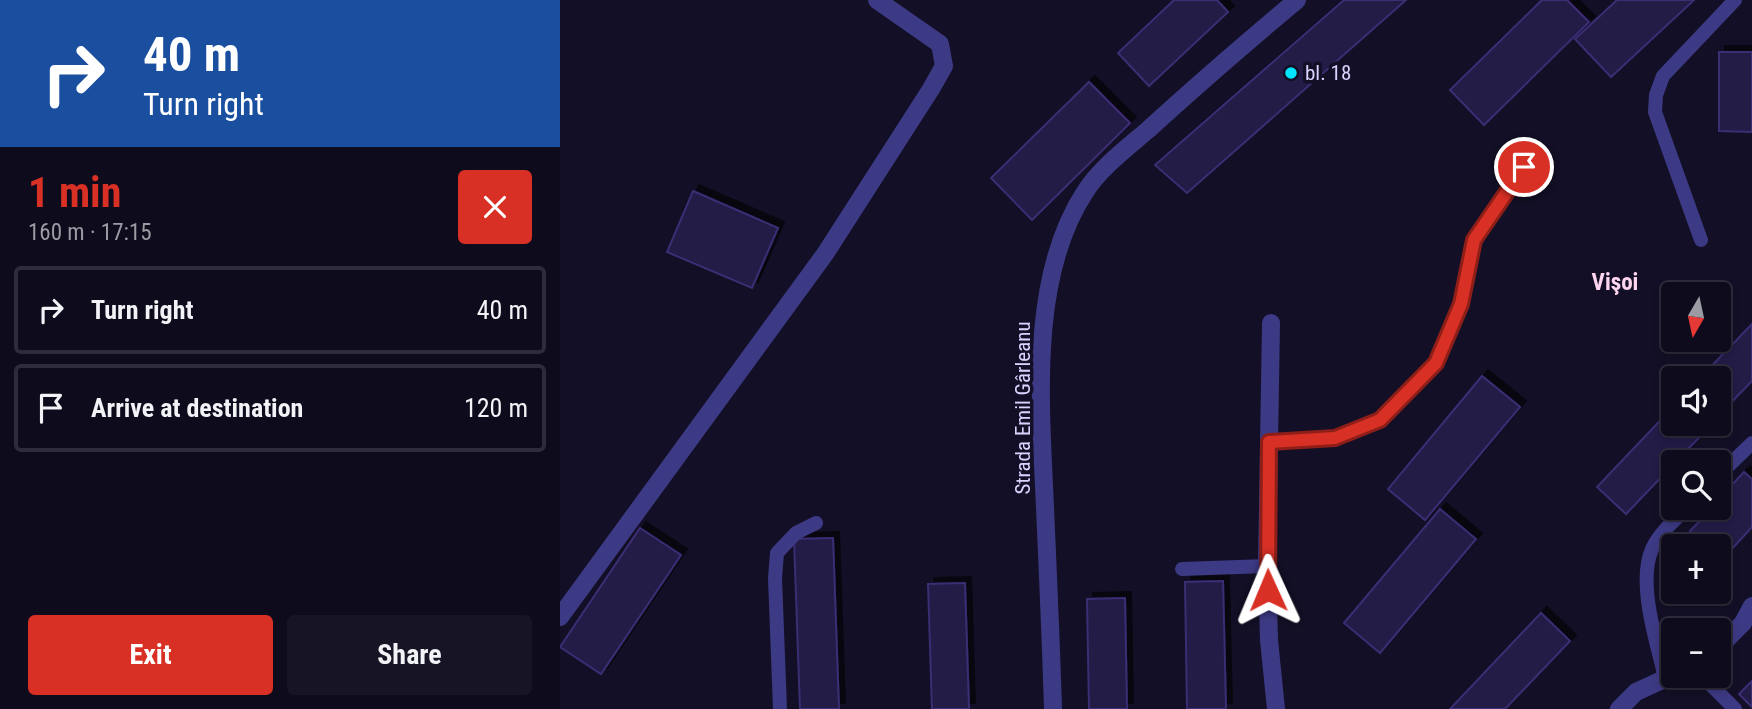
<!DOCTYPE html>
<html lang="en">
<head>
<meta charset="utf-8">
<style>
  body { margin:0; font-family:"Roboto Condensed",sans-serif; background:#171425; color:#f1f3f6; height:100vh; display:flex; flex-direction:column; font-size:26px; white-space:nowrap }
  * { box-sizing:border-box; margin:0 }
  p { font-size:23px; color:#9b9ba3 }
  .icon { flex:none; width:38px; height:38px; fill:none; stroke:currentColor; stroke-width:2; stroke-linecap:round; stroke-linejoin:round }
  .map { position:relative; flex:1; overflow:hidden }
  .panel { display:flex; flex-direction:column; background:#0e0b1c; width:560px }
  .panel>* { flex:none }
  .hud { background:#1a4fa0; color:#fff; overflow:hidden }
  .needle { width:46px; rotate:189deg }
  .fabs { position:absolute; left:1101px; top:282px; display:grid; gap:14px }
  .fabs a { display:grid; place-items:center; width:70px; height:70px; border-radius:7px; background:#0e0b1c; box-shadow:0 4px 10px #0003,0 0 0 2px #2e2b3b; font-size:35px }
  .pin { position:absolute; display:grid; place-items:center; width:60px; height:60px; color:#fff; margin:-30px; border:4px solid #fff; border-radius:50%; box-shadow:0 2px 7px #0007 }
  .me { position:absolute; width:77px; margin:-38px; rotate:359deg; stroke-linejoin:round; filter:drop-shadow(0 0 5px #0008) }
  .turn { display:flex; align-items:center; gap:24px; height:147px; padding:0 28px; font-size:32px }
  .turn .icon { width:91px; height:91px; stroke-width:2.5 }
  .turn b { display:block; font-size:49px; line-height:60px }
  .round { display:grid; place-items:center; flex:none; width:74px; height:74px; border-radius:7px; background:#171425 }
  .headline { display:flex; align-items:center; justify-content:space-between; height:119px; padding:0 28px }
  h1 { font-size:42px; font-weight:700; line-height:52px; color:#d93025 }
  .button { display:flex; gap:14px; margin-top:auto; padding:14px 28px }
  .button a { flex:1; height:80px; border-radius:7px; background:#d93025; color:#fff; font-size:28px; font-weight:700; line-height:80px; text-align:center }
  .button a+a { background:#171425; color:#f1f3f6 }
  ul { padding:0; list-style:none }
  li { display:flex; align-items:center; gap:21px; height:88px; margin:0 14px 10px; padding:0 14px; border:4px solid #2e2b3b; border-radius:7px }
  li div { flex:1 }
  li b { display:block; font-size:26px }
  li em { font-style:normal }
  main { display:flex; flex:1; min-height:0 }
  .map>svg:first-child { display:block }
  .building { fill:#241b47; stroke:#3b2d73; stroke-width:2; filter:url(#shadow) }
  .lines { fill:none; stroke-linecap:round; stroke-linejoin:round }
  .lane { stroke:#3d3a85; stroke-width:14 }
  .street { stroke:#3d3a85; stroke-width:18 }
  .route-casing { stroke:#8d1f18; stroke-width:18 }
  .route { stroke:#d93025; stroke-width:12 }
  .poi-dot { fill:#00e5ff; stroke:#130f26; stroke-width:2.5 }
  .labels { text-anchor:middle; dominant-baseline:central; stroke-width:7; stroke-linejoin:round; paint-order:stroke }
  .poi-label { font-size:21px; fill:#d9d4ff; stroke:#130f26; text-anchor:start }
  .street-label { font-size:21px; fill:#d9d4ff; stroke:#130f26 }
  .neighbourhood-label { font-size:23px; font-weight:bold; fill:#ffd6f0; stroke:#130f26 }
</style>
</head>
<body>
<main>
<section class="panel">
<div class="hud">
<div class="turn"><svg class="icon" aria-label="right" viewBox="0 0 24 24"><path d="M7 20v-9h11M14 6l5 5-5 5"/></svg><div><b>40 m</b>Turn right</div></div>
</div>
<div class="headline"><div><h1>1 min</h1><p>160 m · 17:15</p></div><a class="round" style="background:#d93025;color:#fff"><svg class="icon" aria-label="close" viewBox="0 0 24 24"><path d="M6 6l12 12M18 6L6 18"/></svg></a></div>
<ul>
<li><svg class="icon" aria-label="right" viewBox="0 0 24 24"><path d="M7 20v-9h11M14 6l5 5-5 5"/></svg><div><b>Turn right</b></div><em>40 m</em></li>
<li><svg class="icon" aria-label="arrive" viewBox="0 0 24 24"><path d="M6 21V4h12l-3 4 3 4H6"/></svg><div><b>Arrive at destination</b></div><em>120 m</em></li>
</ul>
<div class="button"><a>Exit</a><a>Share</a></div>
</section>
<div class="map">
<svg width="1192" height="709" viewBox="0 0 1192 709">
  <defs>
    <filter id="shadow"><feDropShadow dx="6" dy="-6" stdDeviation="0" flood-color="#0009"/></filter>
  </defs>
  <rect width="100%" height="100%" fill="#130f26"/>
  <g class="building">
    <path d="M 614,0 L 657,0 L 668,12 L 589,86 L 558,53 Z"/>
    <path d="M 784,0 L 846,0 L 627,193 L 595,165 Z"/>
    <path d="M 982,0 L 1007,0 L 1029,22 L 924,125 L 890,90 Z"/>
    <path d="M 1057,0 L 1134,0 L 1051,77 L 1015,39 Z"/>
    <path d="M 1159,52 L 1192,52 L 1192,132 L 1159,131 Z"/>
    <path d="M 529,82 L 570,123 L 472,220 L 431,178 Z"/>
    <path d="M 133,191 L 218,228 L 192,288 L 107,252 Z"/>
    <path d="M 1192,324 L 1192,381 L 1158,416 L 1158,378 L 1140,378 Z"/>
    <path d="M 922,376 L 960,407 L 865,520 L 828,489 Z"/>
    <path d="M 1113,407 L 1113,424 L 1152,424 L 1066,514 L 1037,487 Z"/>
    <path d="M 1184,472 L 1192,479 L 1192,527 L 1162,560 L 1158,557 L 1158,546 L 1146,546 L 1130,531 L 1152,508 L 1158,508 L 1158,500 Z"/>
    <path d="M 880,509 L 916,539 L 820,653 L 784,623 Z"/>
    <path d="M 80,528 L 121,555 L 41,674 L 0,647 Z"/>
    <path d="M 273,538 L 279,709 L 240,709 L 234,539 Z"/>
    <path d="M 663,581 L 666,709 L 627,709 L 625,582 Z"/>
    <path d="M 405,583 L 409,709 L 372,709 L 368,584 Z"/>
    <path d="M 565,598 L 567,709 L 529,709 L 527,599 Z"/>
    <path d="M 981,613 L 1010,641 L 945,709 L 890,709 Z"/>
    <path d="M 1192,681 L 1192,707 L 1179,694 Z"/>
  </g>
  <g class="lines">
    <g class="lane">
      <path d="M 1141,240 L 1095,112 L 1096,95 L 1103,76 L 1175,0"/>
      <path d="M 709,442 L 775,438 L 820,420 L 876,363 L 901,304 L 914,240 L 964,167"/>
      <path d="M 1158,476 L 1192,443"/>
      <path d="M 622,569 L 707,566"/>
      <path d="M 1142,676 L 1175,709"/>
      <path d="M 1105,678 C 1097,642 1077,584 1092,549 C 1099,533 1115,520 1127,508"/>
      <path d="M 220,709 L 215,578 L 217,553 L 236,533 L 256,523"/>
    </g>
    <g class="street">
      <path d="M 711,323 L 707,566 L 709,640 L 716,709"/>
      <path d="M 0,617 L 265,254 L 371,89 L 384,66 L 380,44 L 317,0"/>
      <path d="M 1158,648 L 1183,623 L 1192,606"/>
      <path d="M 493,709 C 491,642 488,575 485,508 C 481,408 468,279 525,192 C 539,169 568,147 589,129 C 637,85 687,42 737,0"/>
      <path d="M 1059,709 L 1076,692 L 1113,675"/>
    </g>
  </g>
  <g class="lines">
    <defs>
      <path id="route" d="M 708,590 L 709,442 L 775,438 L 820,420 L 876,363 L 901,304 L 914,240 L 964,167"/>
    </defs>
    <use href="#route" class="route-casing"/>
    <use href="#route" class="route"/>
  </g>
  <circle class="poi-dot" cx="731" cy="73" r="7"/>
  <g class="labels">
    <g class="poi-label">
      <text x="745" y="73">bl. 18</text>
    </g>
    <g class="street-label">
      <text transform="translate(463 408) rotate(-90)">Strada Emil Gârleanu</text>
    </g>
    <g class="neighbourhood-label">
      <text x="1055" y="282">Vişoi</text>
    </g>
  </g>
</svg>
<div class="fabs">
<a><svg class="needle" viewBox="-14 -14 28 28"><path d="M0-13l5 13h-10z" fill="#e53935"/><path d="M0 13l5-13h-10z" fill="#9b9ba3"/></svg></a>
<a><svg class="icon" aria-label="sound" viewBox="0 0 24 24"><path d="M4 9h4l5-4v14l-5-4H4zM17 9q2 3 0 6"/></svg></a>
<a><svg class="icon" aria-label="search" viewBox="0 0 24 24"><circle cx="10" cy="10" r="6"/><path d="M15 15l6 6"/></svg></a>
<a>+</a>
<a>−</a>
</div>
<div class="pin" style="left:964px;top:167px;background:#d93025"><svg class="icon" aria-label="arrive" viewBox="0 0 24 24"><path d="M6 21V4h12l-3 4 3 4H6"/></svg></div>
<svg class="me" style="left:708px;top:590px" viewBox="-20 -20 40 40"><path d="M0-17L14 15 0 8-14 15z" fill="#d93025" stroke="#fff" stroke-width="4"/></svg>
</div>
</main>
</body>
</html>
